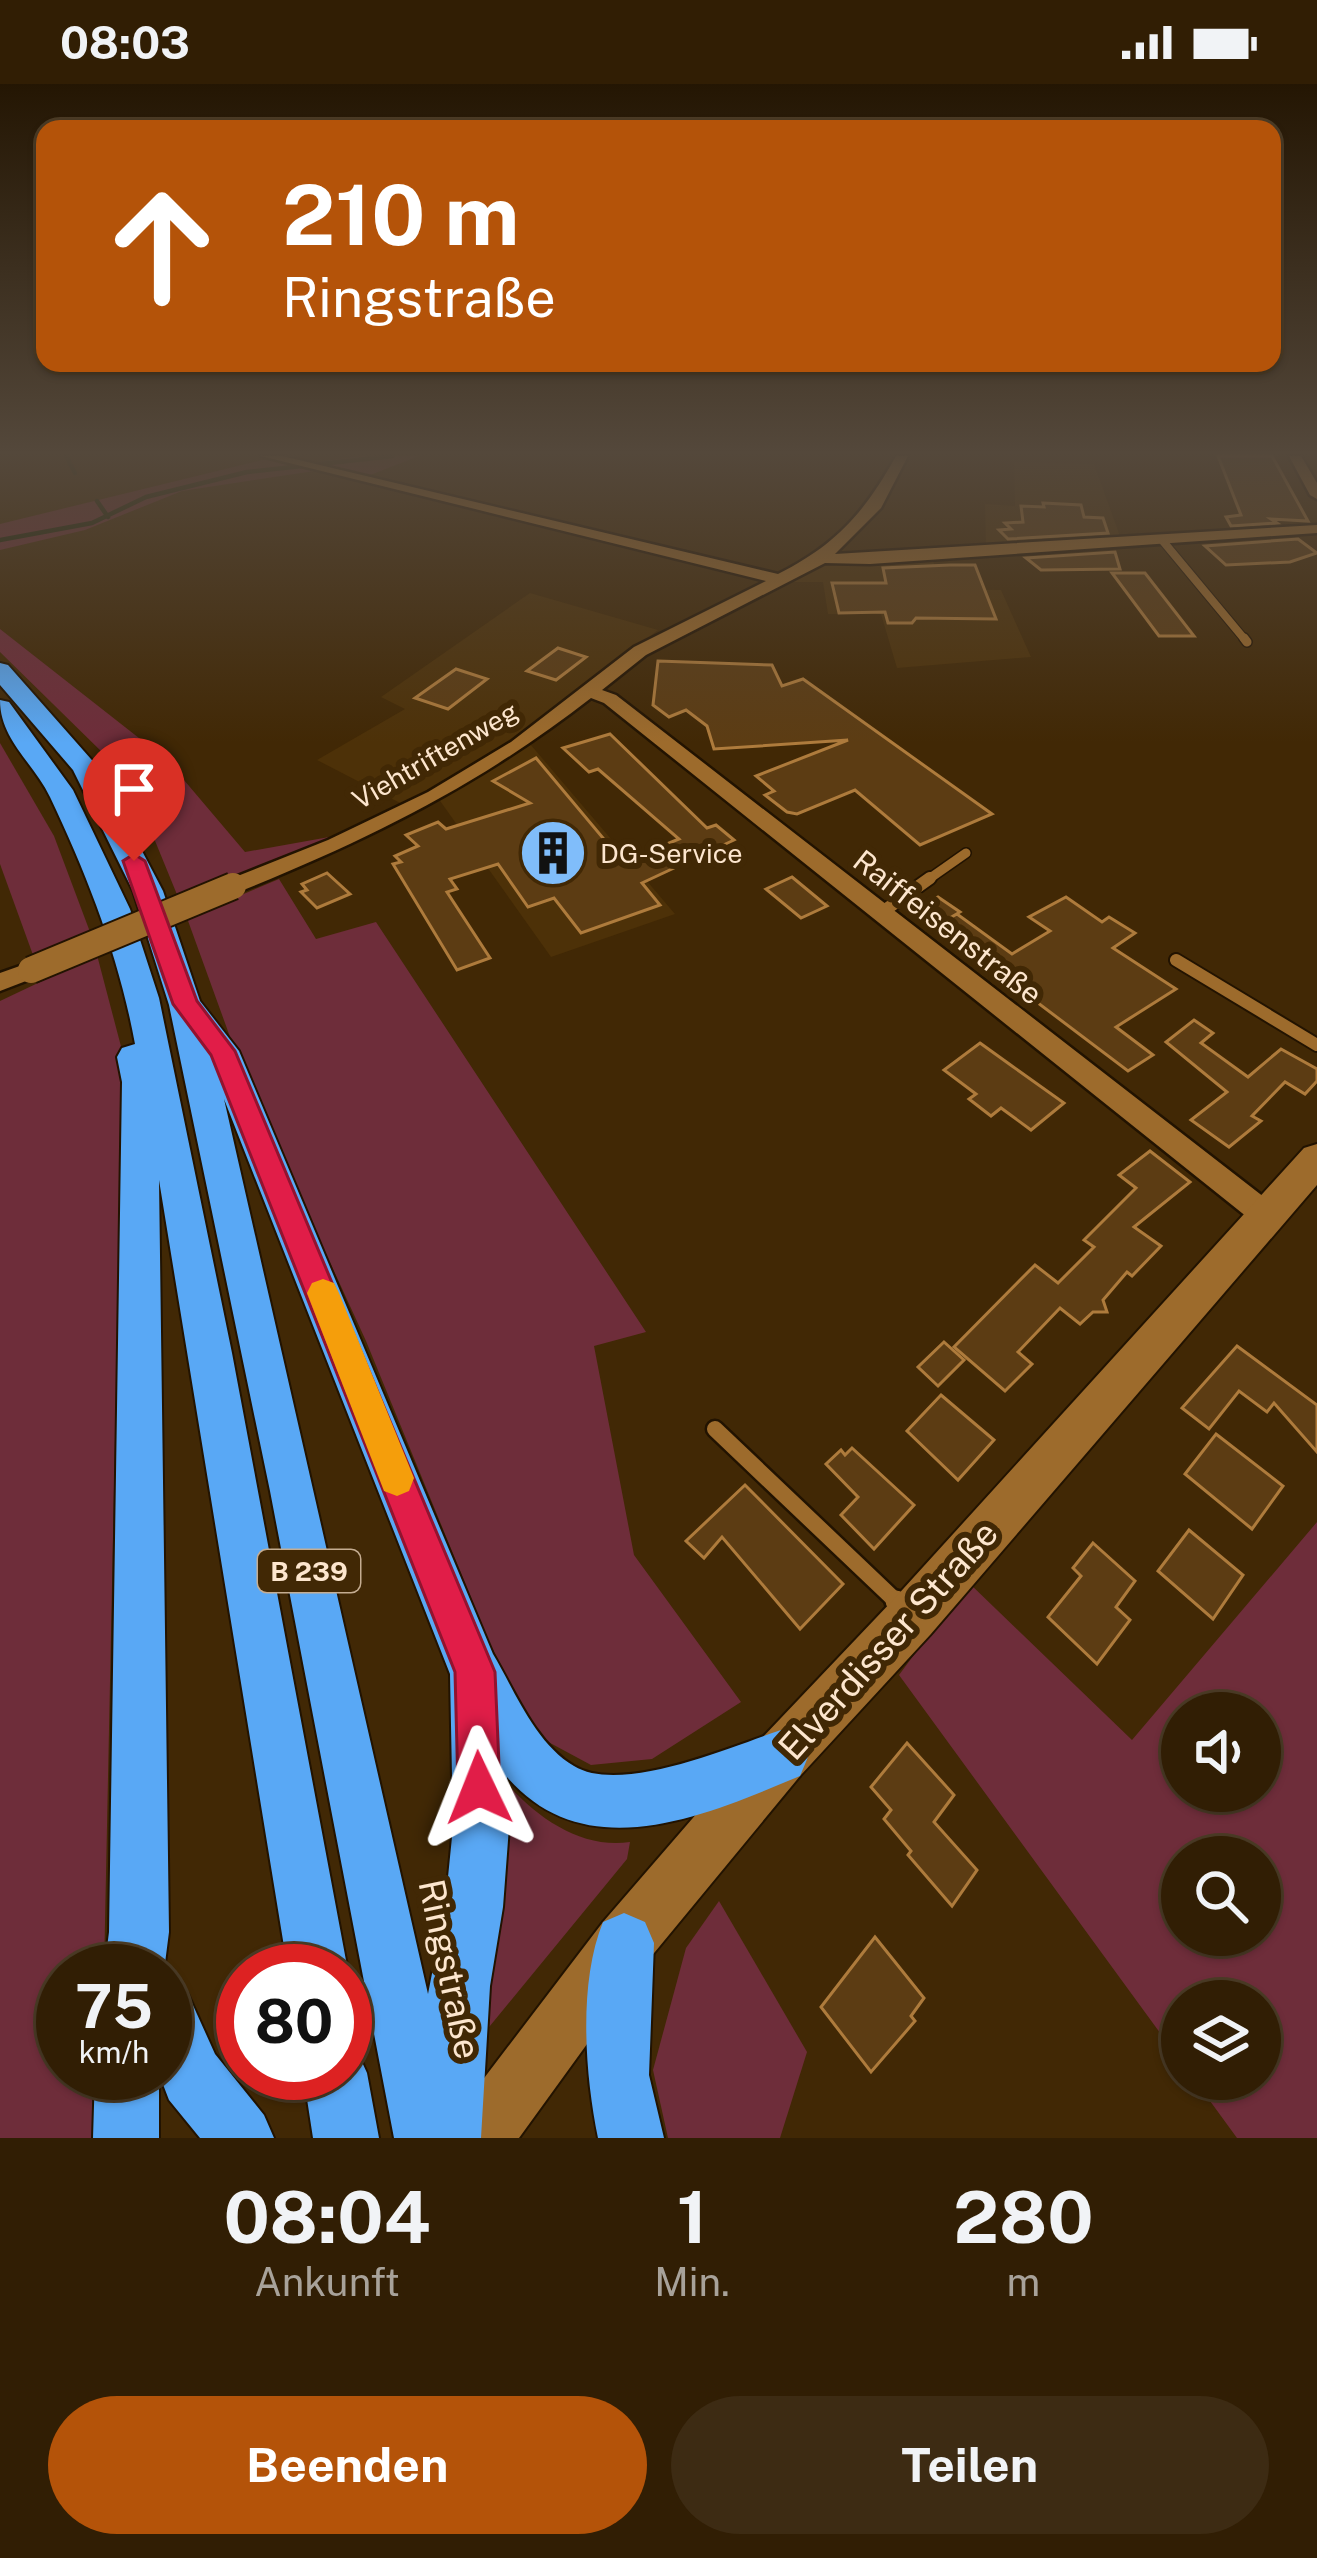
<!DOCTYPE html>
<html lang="de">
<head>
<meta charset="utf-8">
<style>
  body { margin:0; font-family:"Public Sans",sans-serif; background:#3d2b13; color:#f1f3f6; height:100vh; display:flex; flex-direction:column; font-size:45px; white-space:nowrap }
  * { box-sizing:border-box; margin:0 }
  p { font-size:39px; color:#a8a29a }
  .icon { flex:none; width:66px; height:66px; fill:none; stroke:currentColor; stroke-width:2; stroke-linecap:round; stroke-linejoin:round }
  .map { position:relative; height:2054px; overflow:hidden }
  .panel { display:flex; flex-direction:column; background:#311e04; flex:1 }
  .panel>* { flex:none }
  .top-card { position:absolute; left:36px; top:36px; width:1245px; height:252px; border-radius:24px; box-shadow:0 3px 9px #0004,0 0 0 3px #4c3c26; background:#b45309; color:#fff; overflow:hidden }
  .tools { position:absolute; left:1161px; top:1608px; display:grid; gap:24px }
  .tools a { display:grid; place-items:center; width:120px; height:120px; border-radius:50%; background:#311e04; box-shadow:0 3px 9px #0004,0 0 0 3px #4c3c26; font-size:60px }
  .speed { position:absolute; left:36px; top:1860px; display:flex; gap:24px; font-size:60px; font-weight:700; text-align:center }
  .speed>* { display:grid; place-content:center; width:156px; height:156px; border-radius:50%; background:#311e04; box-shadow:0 3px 9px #0004,0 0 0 3px #4c3c26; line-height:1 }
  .speed small { font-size:30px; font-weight:400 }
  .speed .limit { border:18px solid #d22; background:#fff; color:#111 }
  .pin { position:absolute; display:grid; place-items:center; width:102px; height:102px; color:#fff; margin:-123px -51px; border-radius:50% 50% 50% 0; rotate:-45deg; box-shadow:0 0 12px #0007 }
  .pin .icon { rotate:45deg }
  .me { position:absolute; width:132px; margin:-66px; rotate:358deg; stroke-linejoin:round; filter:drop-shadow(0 0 9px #0008) }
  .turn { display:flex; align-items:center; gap:42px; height:252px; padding:0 48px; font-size:54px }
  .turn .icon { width:156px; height:156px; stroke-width:2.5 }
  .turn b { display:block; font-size:84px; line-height:102px }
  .eta { display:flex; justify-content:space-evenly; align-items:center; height:204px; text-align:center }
  .eta b { font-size:72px; font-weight:700; line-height:84px }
  .cta { display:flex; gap:24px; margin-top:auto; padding:24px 48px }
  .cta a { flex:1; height:138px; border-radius:72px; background:#b45309; color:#fff; font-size:48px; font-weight:700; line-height:138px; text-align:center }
  .cta a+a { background:#3d2b13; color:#f1f3f6 }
  .status { display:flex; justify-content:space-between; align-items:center; height:84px; padding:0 60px; background:#311e04; direction:ltr }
  .status svg { height:33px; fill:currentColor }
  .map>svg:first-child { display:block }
  .built { fill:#4d3108 }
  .green { fill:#6e2d3a; fill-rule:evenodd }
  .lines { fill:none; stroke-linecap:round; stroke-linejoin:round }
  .stream { stroke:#172208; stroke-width:4.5 }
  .building { fill:#5c3c13; stroke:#ae7b3c; stroke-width:3 }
  .lane-far4-casing { stroke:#221301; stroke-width:10 }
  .lane-far3-casing { stroke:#221301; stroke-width:12 }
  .lane-far2-casing { stroke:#221301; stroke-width:16 }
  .lane-far1-casing { stroke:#221301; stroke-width:21 }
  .lane-casing { stroke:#221301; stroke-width:26 }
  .street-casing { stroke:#221301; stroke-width:5 }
  .secondary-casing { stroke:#221301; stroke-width:4 }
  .highway-casing { stroke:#221301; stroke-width:4 }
  .lane-far4 { stroke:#9d6b2c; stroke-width:8 }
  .lane-far3 { stroke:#9d6b2c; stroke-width:9 }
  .lane-far2 { stroke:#9d6b2c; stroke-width:12 }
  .lane-far1 { stroke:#9d6b2c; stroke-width:16 }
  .lane { stroke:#9d6b2c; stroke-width:21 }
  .street { fill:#9d6b2c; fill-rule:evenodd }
  .secondary { fill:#9d6b2c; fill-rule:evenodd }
  .highway { fill:#59a8f5; fill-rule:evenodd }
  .street-bridge-casing { stroke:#221301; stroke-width:30; stroke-linecap:butt }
  .street-bridge { stroke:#9d6b2c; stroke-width:26 }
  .route { fill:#e11d48; stroke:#92132f; stroke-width:3 }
  .slow { fill:#f59e0b }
  .labels { text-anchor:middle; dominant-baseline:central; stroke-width:12; stroke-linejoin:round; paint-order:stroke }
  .far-street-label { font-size:27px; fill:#fde6ce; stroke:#412805 }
  .far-poi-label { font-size:27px; fill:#fde6ce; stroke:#412805; text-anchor:start }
  .shield { fill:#412805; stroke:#c5ad92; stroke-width:3 }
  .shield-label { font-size:27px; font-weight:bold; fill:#fde6ce }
  .street-label { font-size:30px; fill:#fde6ce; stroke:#412805 }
  .near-street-label { font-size:36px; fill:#fde6ce; stroke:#412805 }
</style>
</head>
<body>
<div class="status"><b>08:03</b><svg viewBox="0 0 49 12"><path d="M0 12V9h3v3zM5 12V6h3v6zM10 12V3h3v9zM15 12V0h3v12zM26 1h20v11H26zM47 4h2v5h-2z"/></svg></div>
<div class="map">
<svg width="1317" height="2054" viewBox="0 0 1317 2054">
  <rect width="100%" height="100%" fill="#412805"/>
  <g class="built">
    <path d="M 1014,378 L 1094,380 L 1121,455 L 986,463 L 985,420 L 1015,422 Z"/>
    <path d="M 838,467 L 847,471 L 929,467 L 944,505 L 1001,506 L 1031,573 L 897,584 L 881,530 L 828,530 L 823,498 L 785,498 Z"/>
    <path d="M 530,509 L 658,546 L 514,658 L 404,721 L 317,676 L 405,625 L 381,613 Z"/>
    <path d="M 530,660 L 675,830 L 551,873 L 438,714 Z"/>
  </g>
  <g class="green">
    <path d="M 362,372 L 419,372 L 365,393 L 334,384 L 182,407 L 85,446 L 0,466 L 0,440 L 266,375 L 317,378 Z"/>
    <path d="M 0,545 L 167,676 L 245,768 L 346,750 L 178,813 L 151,747 L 105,671 L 0,568 Z"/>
    <path d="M 0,659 L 54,752 L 90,848 L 33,871 L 0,780 Z"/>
    <path d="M 279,795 L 316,855 L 376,838 L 646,1248 L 594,1262 L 634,1471 L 741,1618 L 652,1675 L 591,1681 L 539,1653 L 490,1560 L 366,1257 L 242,986 L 187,834 Z"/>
    <path d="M 97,871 L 123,970 L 104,1887 L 63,1887 L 63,1989 L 101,1989 L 99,2054 L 0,2054 L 0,917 Z"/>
    <path d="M 1317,1438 L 1317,2054 L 1237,2054 L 1194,1995 L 1260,1995 L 1260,1917 L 1182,1917 L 1182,1979 L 899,1591 L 968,1498 L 1132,1656 ZM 1182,1629 L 1260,1629 L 1260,1707 L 1182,1707 ZM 1182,1773 L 1260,1773 L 1260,1851 L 1182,1851 Z"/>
    <path d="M 511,1704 C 541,1737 585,1765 630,1758 L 627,1775 L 485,1948 Z"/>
    <path d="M 719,1817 L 807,1968 L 780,2054 L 668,2054 L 653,1986 L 686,1864 Z"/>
  </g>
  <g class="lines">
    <g class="stream">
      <path d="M 66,372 L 75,389"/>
      <path d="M 97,417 L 108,433"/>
      <path d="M 0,456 L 92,439 L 146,413 L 247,388 L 393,372"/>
    </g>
  </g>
  <g class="building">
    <path d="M 1218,372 L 1272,372 L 1308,437 L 1271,435 L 1277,439 L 1231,442 L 1226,433 L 1241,431 Z"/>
    <path d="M 1043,419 L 1081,421 L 1084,433 L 1103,434 L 1108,449 L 1008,455 L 999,446 L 1011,445 L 1005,439 L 1023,438 L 1021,422 L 1044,423 Z"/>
    <path d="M 1298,455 L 1317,469 L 1290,478 L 1226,481 L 1205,462 Z"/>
    <path d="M 1115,468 L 1120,485 L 1041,486 L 1026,474 Z"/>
    <path d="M 950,481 L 975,481 L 996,535 L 916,534 L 912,539 L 888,539 L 885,528 L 839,529 L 832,499 L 886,499 L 883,484 Z"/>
    <path d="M 1112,489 L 1145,489 L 1194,552 L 1159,552 Z"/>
    <path d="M 558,564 L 586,573 L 556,596 L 527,587 Z"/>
    <path d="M 658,577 L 772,581 L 782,602 L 803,595 L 992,730 L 920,761 L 855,706 L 797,730 L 787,728 L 765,711 L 774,707 L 756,692 L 848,656 L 714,665 L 707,642 L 686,626 L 669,633 L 653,621 Z"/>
    <path d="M 456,585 L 487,595 L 448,625 L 415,614 Z"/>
    <path d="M 610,650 L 707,744 L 716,741 L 734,756 L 642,799 L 660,821 L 581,849 L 554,814 L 528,823 L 498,780 L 450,795 L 457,805 L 447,808 L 490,874 L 457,886 L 393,780 L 401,778 L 395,772 L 418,762 L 406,751 L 438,738 L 446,745 L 530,719 L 493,697 L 536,674 L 623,778 L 679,755 L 598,685 L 589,688 L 563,664 Z"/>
    <path d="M 327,789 L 350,810 L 317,824 L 301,808 L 307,806 L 302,800 Z"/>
    <path d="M 792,793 L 827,822 L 801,834 L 766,805 Z"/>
    <path d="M 938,813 L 960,828 L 948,835 L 957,830 L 1012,870 L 1050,847 L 1029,833 L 1066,813 L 1102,838 L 1109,833 L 1135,849 L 1113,864 L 1176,905 L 1116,943 L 1153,971 L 1128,987 L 935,841 L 939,839 L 917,823 Z"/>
    <path d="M 1194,936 L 1213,949 L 1201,959 L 1248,993 L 1281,965 L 1317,985 L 1317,997 L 1305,1010 L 1285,998 L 1252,1032 L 1261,1037 L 1229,1063 L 1191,1036 L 1227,1008 L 1166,958 Z"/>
    <path d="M 980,959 L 1012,982 L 1064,1019 L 1031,1046 L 1001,1024 L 991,1032 L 969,1015 L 976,1010 L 944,986 Z"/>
    <path d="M 1150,1067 L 1190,1098 L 1134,1143 L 1161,1162 L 1132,1192 L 1127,1188 L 1103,1216 L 1107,1228 L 1093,1228 L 1080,1240 L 1060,1224 L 1018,1268 L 1032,1280 L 1005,1307 L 954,1263 L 1035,1181 L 1058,1199 L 1094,1163 L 1084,1156 L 1136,1104 L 1119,1091 Z"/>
    <path d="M 944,1258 L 964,1276 L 938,1302 L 918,1283 Z"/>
    <path d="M 1237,1262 L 1317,1321 L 1317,1368 L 1274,1319 L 1267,1328 L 1239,1307 L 1209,1345 L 1182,1324 Z"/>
    <path d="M 941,1311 L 994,1356 L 958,1396 L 907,1347 Z"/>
    <path d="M 1216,1350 L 1283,1402 L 1252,1445 L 1185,1390 Z"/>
    <path d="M 852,1364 L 914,1421 L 874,1465 L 841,1431 L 858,1413 L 826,1380 L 841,1366 L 845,1371 Z"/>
    <path d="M 745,1401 L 843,1500 L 800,1545 L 722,1453 L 704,1474 L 686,1457 Z"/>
    <path d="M 1189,1446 L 1243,1491 L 1213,1535 L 1158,1487 Z"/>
    <path d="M 1093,1459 L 1135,1497 L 1116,1523 L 1130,1536 L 1097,1580 L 1048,1533 L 1081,1492 L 1073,1484 Z"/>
    <path d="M 907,1659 L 954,1711 L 934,1738 L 977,1786 L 952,1822 L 908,1771 L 911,1767 L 884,1735 L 891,1726 L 871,1703 Z"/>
    <path d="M 875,1853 L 924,1914 L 911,1932 L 915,1937 L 871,1988 L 821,1923 Z"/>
  </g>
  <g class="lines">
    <defs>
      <path id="lane-far4" d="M 1162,456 L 1246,557"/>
      <g id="lane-far3">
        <path d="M 1244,554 L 1247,558"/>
        <path d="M 926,797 L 966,769"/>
      </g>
      <g id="lane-far2">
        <path d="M 881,829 L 930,794"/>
        <path d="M 1176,876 L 1317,961"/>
      </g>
      <path id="lane-far1" d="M 715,1345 L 899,1520"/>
      <path id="lane" d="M 896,1517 L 904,1525"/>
      <g id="street">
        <path d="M 261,372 L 282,372 L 778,490 C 836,461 865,428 896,372 L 908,372 L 881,424 L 835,470 L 1317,441 L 1317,449 L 870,480 L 825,479 L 646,571 L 602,606 L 616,611 L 1277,1123 L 1282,1132 L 1277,1141 L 1267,1144 L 1257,1141 L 604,619 L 591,614 C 481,700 370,755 241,807 L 225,807 L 225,797 L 328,756 L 428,708 L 511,658 L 634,563 L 766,497 Z"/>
        <path d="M 1289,372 L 1301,372 L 1317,399 L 1317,415 L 1310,411 Z"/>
        <path d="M 31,878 L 43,886 L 39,892 L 0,907 L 0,889 Z"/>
      </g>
      <path id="secondary" d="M 1317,1060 L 1317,1101 L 930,1551 L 800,1692 L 645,1880 L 519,2054 L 446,2054 L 456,2031 L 603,1838 L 762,1654 L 894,1515 L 1304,1064 Z"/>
      <g id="highway">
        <path d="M 0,579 L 8,581 L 98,683 L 163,807 L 200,917 L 239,967 L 493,1570 C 515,1607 535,1659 574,1682 C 621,1711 733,1662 781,1646 L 800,1654 L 808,1673 L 800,1692 C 706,1731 587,1785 507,1693 L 509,1743 L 503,1823 L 490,1902 L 481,2054 L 394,2054 L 270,1407 L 169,921 L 133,807 L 73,686 L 0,601 ZM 224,1015 L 450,1590 L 453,1743 L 445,1823 L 428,1910 Z"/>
        <path d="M 0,616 L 9,618 L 73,706 L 130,825 L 159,914 L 232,1269 L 348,1887 L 345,1895 L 345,1887 L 288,1887 L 159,1096 L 169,1848 L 164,1887 L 104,1887 L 109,1848 L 122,998 L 117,973 L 122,964 L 135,960 C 119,873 88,793 50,713 C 33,678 0,656 0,616 Z"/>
        <path d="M 624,1829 L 645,1838 L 654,1859 L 649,1991 L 664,2054 L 598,2054 C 585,1991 578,1899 603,1838 Z"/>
        <path d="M 165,1899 L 187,1908 L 215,1970 L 264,2031 L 274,2054 L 200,2054 L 169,2016 L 159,1990 L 159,2054 L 93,2054 L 95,1989 L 165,1989 Z"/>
        <path d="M 345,1961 L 357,1967 L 367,1989 L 379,2054 L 313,2054 L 303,1989 L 345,1989 Z"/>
      </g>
    </defs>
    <use href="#lane-far4" class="lane-far4-casing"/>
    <use href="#lane-far3" class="lane-far3-casing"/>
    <use href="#lane-far2" class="lane-far2-casing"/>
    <use href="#lane-far1" class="lane-far1-casing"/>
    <use href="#lane" class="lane-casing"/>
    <use href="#street" class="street-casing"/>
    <use href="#secondary" class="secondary-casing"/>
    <use href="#highway" class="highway-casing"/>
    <use href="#lane-far4" class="lane-far4"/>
    <use href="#lane-far3" class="lane-far3"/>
    <use href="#lane-far2" class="lane-far2"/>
    <use href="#lane-far1" class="lane-far1"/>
    <use href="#lane" class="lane"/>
    <use href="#street" class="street"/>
    <use href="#secondary" class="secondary"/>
    <use href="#highway" class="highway"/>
    <defs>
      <path id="street-bridge" d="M 31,886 L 233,802"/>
    </defs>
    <use href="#street-bridge" class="street-bridge-casing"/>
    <use href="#street-bridge" class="street-bridge"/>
  </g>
  <linearGradient id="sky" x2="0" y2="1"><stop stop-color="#241603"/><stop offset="0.56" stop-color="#54483b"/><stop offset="1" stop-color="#54483b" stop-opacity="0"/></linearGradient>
  <rect width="1317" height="659" fill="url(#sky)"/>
  <path class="route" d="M 134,770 L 145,777 L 197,917 L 235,967 L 495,1588 L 500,1704 L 494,1719 L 479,1725 L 465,1719 L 458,1704 L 455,1588 L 211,971 L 173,920 L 123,777 Z"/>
  <path class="slow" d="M 323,1195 L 334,1199 L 339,1209 L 414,1394 L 409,1407 L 397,1412 L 384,1407 L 307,1209 L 312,1199 Z"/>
  <defs>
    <symbol id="building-disc" viewBox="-11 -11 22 22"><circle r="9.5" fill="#80bdfa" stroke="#412805"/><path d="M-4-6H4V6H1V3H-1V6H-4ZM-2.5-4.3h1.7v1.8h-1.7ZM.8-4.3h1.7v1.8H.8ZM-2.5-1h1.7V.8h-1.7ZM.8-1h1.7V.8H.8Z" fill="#111"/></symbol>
  </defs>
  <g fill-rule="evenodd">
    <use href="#building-disc" x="515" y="731" width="76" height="76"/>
  </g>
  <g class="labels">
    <g class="far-street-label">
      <text transform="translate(435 671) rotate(-30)">Viehtriftenweg</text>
    </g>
    <g class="far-poi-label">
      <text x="600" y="769">DG-Service</text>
    </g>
    <rect class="shield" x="258" y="1466" width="102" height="42" rx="9"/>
    <g class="shield-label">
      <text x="309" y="1487">B 239</text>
    </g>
    <g class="street-label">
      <text transform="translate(948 843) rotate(38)">Raiffeisenstraße</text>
    </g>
    <g class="near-street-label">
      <text transform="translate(888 1556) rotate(-48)">Elverdisser Straße</text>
      <text transform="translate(450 1885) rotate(78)">Ringstraße</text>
    </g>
  </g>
</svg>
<div class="tools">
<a><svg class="icon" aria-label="sound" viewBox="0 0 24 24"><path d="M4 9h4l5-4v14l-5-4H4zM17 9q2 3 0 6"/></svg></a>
<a><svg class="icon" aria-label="search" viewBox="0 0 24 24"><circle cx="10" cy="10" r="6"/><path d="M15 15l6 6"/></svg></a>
<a><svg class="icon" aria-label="layers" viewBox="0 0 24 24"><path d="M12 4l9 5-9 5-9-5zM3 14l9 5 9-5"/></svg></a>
</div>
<div class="speed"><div>75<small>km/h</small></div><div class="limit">80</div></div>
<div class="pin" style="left:134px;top:777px;background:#d93025"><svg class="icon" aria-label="arrive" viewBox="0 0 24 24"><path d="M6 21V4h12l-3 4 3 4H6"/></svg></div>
<svg class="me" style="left:479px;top:1704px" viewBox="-20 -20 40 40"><path d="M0-17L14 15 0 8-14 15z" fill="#e11d48" stroke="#fff" stroke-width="4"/></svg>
<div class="top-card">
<div class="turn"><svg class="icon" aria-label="ahead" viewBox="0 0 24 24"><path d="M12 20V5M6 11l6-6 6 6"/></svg><div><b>210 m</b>Ringstraße</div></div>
</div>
</div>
<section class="panel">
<div class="eta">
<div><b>08:04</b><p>Ankunft</p></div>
<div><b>1</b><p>Min.</p></div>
<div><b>280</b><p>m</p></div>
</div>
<div class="cta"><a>Beenden</a><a>Teilen</a></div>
</section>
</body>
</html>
